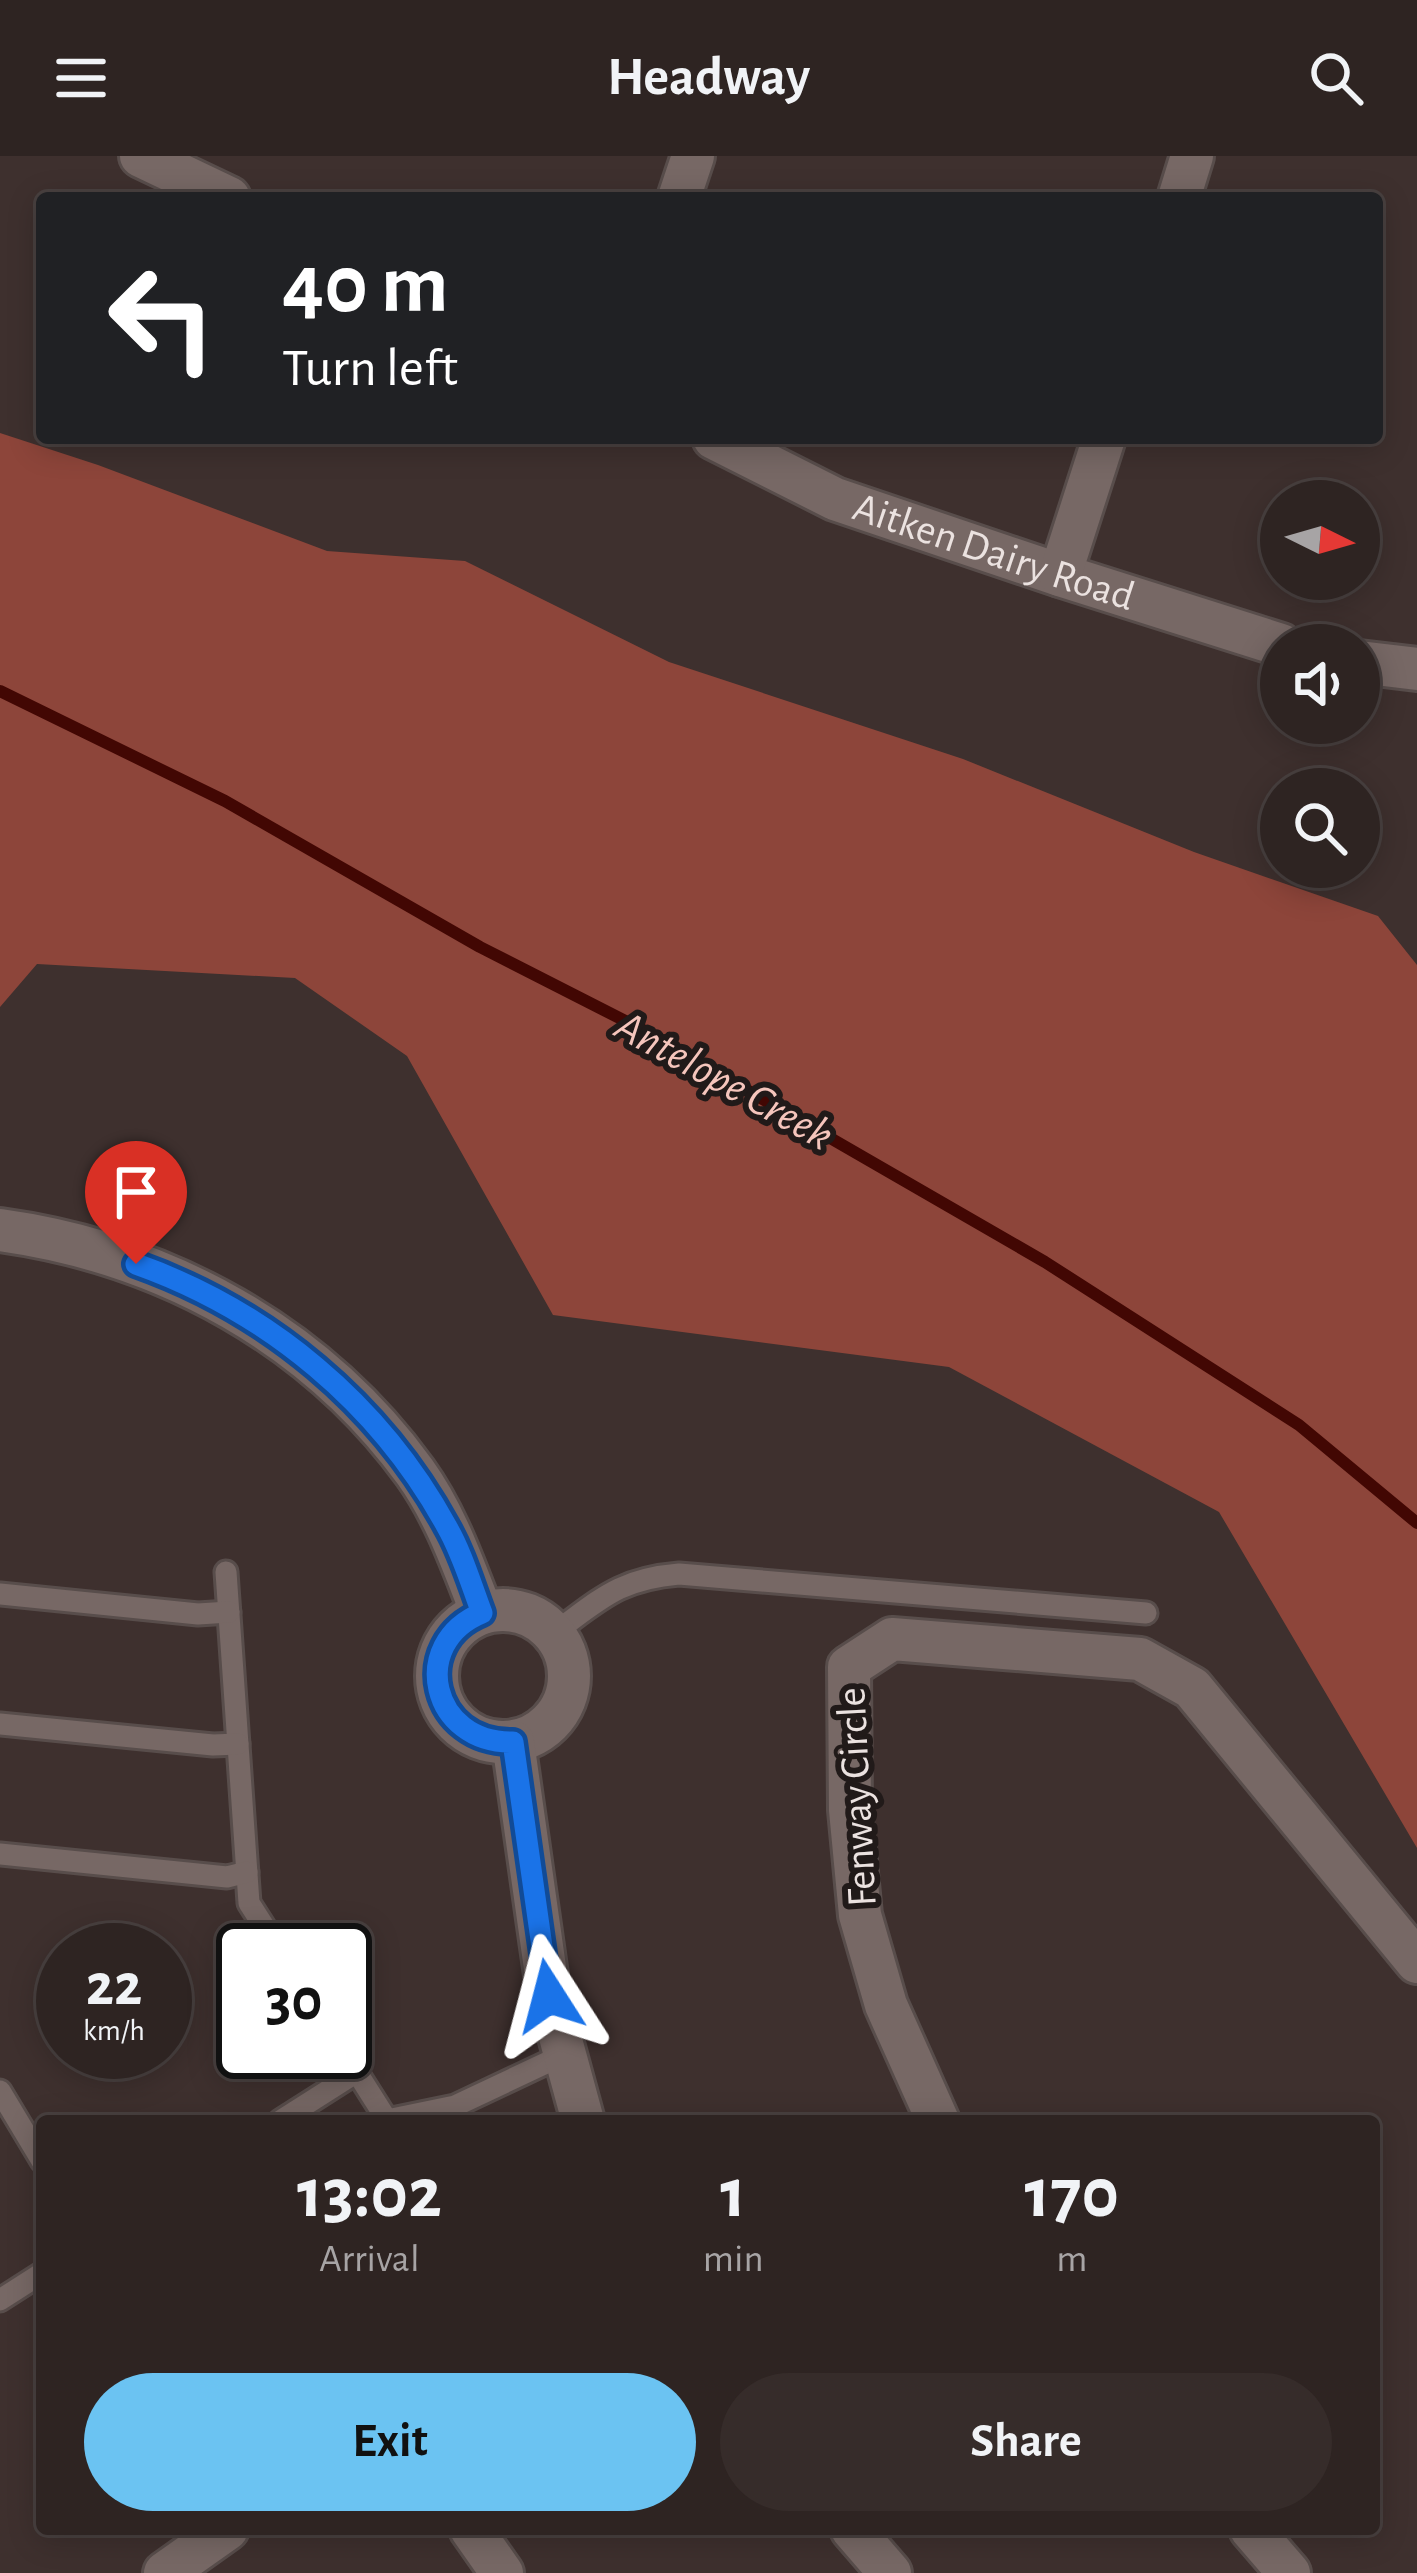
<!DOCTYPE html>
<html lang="en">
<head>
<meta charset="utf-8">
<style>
  body { margin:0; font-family:"Alegreya Sans",sans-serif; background:#362c2a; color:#f1f3f6; height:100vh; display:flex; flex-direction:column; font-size:45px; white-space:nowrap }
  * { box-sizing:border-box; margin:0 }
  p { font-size:39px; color:#a7a4a5 }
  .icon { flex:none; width:66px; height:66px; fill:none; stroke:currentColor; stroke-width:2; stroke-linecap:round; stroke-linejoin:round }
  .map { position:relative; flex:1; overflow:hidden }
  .panel { position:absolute; left:36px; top:1959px; width:1344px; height:420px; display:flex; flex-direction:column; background:#2e2422; border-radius:12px; box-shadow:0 6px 30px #0003,0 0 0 3px #494140 }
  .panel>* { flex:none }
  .banner { position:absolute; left:36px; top:36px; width:1347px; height:252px; border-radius:12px; box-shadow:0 6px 30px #0003,0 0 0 3px #494140; background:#202124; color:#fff; overflow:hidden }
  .needle { width:78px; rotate:95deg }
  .controls { position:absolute; left:1260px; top:324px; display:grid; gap:24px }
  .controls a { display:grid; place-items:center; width:120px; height:120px; border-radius:50%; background:#2e2422; box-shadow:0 6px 30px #0003,0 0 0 3px #494140; font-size:60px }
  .speed { position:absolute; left:36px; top:1767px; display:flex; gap:24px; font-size:60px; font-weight:700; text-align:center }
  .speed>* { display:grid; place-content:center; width:156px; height:156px; border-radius:50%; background:#2e2422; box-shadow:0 6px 30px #0003,0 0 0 3px #494140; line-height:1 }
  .speed small { font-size:30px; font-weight:400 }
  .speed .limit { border:6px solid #111; border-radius:18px; background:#fff; color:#111 }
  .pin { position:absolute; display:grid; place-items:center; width:102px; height:102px; color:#fff; margin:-123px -51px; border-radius:50% 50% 50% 0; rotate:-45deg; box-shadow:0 0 12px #0007 }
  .pin .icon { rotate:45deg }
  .me { position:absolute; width:132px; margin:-66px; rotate:351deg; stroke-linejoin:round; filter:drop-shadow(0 0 9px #0008) }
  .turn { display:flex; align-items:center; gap:42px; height:252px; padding:0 48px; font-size:54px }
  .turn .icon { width:156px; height:156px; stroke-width:2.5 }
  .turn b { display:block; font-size:84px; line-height:102px }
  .eta { display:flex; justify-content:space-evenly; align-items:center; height:204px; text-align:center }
  .eta b { font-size:72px; font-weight:600; line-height:84px }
  .primary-button { display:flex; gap:24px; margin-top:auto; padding:24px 48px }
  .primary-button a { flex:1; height:138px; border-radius:72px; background:#6bc3f2; color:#111; font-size:48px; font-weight:600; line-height:138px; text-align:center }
  .primary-button a+a { background:#362c2a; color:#f1f3f6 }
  header { display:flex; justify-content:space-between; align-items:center; height:156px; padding:0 48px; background:#2e2422; font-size:54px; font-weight:600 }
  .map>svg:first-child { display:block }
  .green { fill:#8d453a }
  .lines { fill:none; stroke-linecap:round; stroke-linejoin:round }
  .stream { stroke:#420703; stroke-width:12 }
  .lane-casing { stroke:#584d4b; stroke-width:27 }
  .street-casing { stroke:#584d4b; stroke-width:48 }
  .lane { stroke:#776865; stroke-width:21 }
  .street { stroke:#776865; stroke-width:42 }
  .route-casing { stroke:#114b97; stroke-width:30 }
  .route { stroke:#1a73e8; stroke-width:21 }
  .labels { text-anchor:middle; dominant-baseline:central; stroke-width:12; stroke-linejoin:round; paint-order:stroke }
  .street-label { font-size:42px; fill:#ebe2e0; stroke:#211a19 }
  .water-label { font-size:45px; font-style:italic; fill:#f5c5bc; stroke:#211a19 }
</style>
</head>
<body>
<header><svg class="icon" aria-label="menu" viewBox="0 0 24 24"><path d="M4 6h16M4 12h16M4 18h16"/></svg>Headway<svg class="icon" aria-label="search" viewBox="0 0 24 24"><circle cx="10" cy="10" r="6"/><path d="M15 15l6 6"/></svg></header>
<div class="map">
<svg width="1417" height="2417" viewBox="0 0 1417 2417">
  <rect width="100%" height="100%" fill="#3e302e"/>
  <path class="green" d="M 0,277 L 98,309 L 327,395 L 465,405 L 669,506 L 963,603 L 1194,696 L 1378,760 L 1417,809 L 1417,1692 L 1219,1356 L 949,1211 L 553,1159 L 407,900 L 295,822 L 37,808 L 0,851 Z"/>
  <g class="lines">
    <path class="stream" d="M 0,535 L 225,645 L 480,791 L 643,874 L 1045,1106 L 1299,1269 L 1417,1367"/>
    <defs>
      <g id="lane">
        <path d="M 226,1416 L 249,1747 L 279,1794"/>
        <path d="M 0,1438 L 198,1458 L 229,1456"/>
        <path d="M 554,1477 C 601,1443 619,1423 679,1418 L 1146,1457"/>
        <path d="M 0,1568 L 213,1589 L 238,1588"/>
        <path d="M 0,1698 L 227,1721 L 247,1716"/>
        <path d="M 344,1896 L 387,1964 L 455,1950 L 563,1899"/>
        <path d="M 0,1935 L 42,2005"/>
        <path d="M 280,1965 L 357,1916"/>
        <path d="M 0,2144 L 42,2117"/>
      </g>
      <g id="street">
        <path d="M 141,0 L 229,42"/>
        <path d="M 679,42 L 693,0"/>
        <path d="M 1179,42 L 1192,0"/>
        <path id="s1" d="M 714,282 L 835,343 L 1060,419 L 1281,489"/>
        <path d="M 1060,419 L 1104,282"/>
        <path d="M 1359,506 L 1417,513"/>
        <path d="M 0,1074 C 166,1097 316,1180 415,1316 C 446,1359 463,1409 482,1457"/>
        <circle cx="503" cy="1520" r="66"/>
        <path d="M 513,1586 L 549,1840 L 583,1965"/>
        <path d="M 938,1965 L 886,1849 L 860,1759 L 850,1654 L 849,1511 L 892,1483 L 1140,1503 L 1192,1532 L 1417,1806"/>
        <path d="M 471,2373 L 502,2417"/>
        <path d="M 852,2373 L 890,2417"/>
        <path d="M 1251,2373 L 1289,2417"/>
        <path d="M 165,2417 L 227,2373"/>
      </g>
    </defs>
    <use href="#lane" class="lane-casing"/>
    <use href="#street" class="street-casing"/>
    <use href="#lane" class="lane"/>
    <use href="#street" class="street"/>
  </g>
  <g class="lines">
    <defs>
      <path id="route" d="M 136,1108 C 268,1155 380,1248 447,1371 C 462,1397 471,1428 482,1457 C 408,1487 431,1588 513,1586 L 549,1840"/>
    </defs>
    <use href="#route" class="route-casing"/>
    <use href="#route" class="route"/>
  </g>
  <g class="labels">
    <g class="street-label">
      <text stroke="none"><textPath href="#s1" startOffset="303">Aitken Dairy Road</textPath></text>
      <text transform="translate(857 1641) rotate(-93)">Fenway Circle</text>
    </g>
    <g class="water-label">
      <text transform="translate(724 925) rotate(29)">Antelope Creek</text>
    </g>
  </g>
</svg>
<div class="controls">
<a><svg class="needle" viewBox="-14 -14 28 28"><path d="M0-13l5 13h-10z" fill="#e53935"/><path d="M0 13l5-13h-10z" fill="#a7a4a5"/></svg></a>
<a><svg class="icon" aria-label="sound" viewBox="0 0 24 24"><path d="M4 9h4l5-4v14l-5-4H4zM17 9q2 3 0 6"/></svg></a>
<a><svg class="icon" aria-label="search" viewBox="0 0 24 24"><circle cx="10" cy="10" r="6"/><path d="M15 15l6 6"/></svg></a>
</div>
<div class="speed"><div>22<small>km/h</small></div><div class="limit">30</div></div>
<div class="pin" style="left:136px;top:1108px;background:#d93025"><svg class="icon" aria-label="arrive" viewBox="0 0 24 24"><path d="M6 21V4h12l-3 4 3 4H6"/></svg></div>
<svg class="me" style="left:549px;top:1840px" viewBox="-20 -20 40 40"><path d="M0-17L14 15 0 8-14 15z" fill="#1a73e8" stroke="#fff" stroke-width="4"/></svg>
<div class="banner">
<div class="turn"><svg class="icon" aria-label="left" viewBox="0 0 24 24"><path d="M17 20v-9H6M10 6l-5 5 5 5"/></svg><div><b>40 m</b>Turn left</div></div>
</div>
<section class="panel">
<div class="eta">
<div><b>13:02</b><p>Arrival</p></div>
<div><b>1</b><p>min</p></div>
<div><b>170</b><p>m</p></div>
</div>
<div class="primary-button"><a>Exit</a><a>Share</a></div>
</section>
</div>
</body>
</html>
